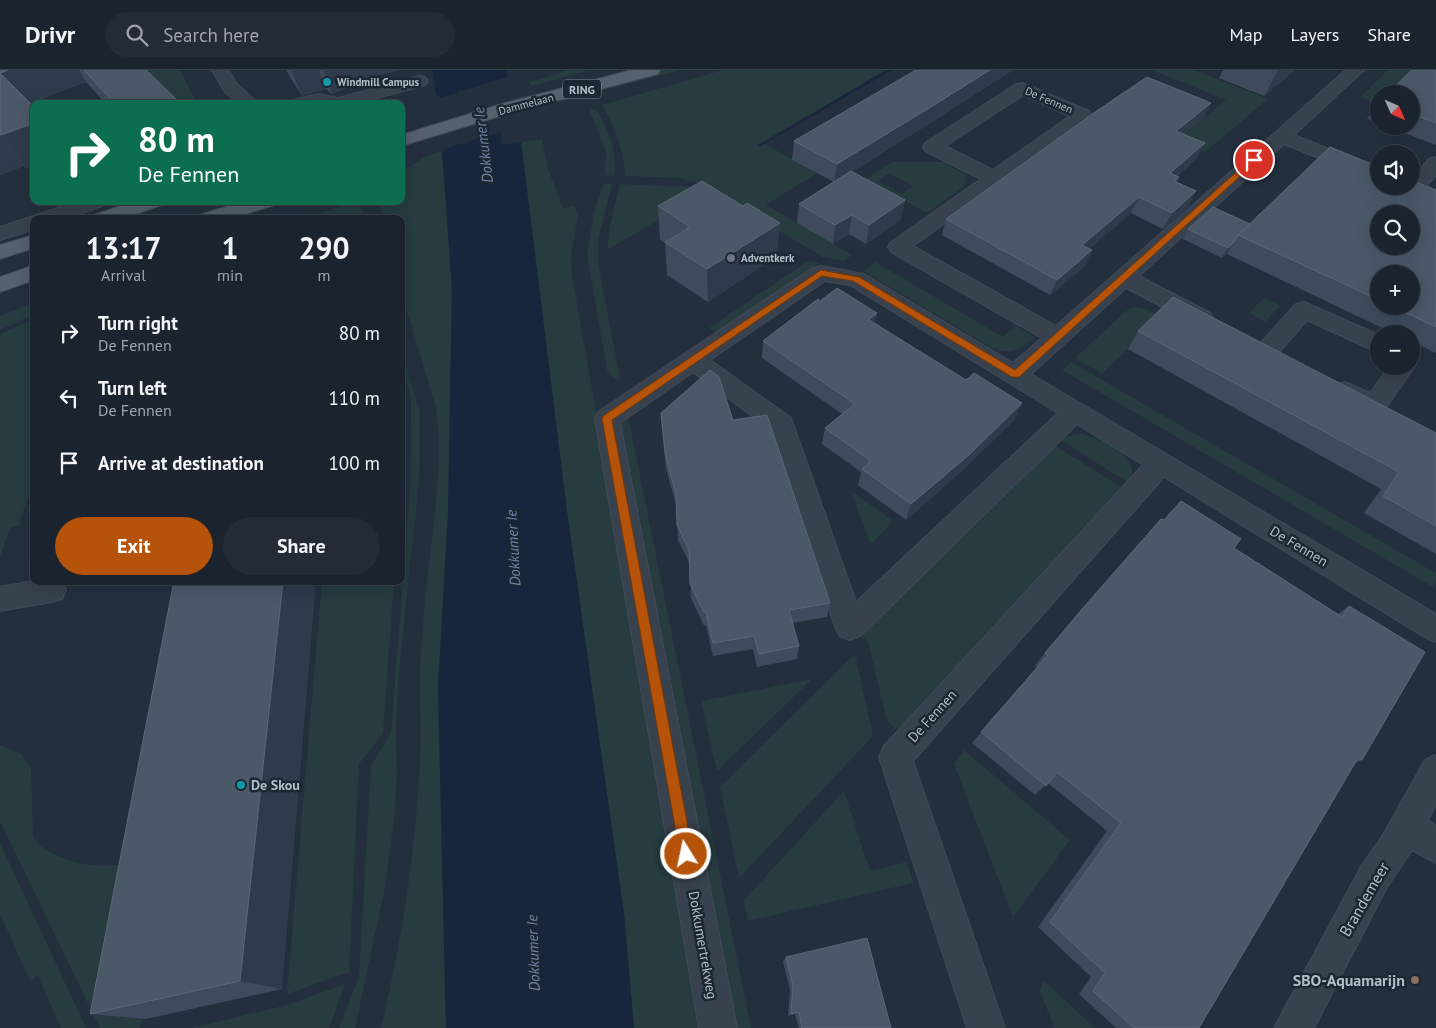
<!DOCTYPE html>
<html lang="en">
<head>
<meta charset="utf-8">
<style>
  body { margin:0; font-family:"PT Sans",sans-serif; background:#242b36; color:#f1f3f6; height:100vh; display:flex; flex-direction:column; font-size:19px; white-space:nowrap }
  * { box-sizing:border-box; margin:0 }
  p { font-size:16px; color:#a0a4aa }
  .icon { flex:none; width:28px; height:28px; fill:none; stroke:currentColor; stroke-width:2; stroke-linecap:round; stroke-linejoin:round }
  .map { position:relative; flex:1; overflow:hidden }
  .panel { position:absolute; left:30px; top:145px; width:375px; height:370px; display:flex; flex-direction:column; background:#1b232e; border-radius:10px; box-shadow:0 5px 20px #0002,0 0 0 1px #39404a }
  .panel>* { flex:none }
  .hud { position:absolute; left:30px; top:30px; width:375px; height:105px; border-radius:10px; box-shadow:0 5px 20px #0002,0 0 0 1px #39404a; background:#0b6e4f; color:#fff; overflow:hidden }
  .needle { width:32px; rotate:135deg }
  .tools { position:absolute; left:1370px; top:15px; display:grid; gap:10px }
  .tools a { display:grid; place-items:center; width:50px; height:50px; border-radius:50%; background:#1b232e; box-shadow:0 5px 20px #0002,0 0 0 1px #39404a; font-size:25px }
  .pin { position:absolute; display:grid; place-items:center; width:42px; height:42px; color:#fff; margin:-21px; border:2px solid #fff; border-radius:50%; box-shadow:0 1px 5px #0007 }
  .me { position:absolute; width:55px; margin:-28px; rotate:350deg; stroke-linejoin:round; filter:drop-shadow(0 0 4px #0008) }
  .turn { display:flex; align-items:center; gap:18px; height:105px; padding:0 25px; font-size:22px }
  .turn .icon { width:65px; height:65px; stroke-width:2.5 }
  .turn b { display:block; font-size:35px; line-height:42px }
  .eta { display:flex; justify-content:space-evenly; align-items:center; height:85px; text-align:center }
  .eta b { font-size:30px; font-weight:700; line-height:35px }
  .cta { display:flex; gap:10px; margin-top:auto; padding:10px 25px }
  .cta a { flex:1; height:58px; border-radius:30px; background:#b45309; color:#fff; font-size:20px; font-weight:700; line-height:58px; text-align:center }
  .cta a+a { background:#242b36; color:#f1f3f6 }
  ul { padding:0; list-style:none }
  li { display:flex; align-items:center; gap:15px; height:65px; padding:0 25px }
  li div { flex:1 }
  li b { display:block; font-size:19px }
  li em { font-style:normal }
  header { display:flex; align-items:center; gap:30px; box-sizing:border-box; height:70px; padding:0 25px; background:#1b232e; border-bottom:1px solid #39404a }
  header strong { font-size:24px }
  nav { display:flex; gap:28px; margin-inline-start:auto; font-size:18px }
  .search { width:350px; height:45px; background:#242b36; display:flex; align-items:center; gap:12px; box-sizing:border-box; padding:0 18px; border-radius:28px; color:#a0a4aa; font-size:19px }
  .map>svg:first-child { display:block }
  .green { fill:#263c3f; fill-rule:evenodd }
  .water { fill:#17263c; fill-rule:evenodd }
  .pier { fill:#242f3e }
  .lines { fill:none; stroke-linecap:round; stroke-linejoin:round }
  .minor-casing { stroke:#414a57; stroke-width:2 }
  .major-casing { stroke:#414a57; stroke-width:2 }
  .minor { fill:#38414e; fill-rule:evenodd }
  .major { fill:#56606e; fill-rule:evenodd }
  .wall { fill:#3f4b5c; fill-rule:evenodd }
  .shaded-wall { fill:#2f3b4b }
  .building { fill:#4b5868; stroke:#5c6777; fill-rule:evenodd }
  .route { fill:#b45309; stroke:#753606 }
  .culture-dot { fill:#0f9aa8; stroke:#1d2633; stroke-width:2 }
  .worship-dot { fill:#6b7280; stroke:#1d2633; stroke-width:2 }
  .education-dot { fill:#8d6e63; stroke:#1d2633; stroke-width:2 }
  .labels { text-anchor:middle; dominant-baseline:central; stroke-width:5; stroke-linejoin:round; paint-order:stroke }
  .far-poi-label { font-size:11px; font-weight:bold; fill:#b4bcc9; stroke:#1d2633; text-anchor:start }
  .far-street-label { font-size:11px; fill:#b4bcc9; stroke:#1d2633 }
  .shield { fill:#1d2633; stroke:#878f9c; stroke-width:1 }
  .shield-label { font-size:12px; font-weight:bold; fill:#b4bcc9 }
  .street-label { font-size:14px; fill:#b4bcc9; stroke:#1d2633 }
  .poi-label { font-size:14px; font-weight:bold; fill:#b4bcc9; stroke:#1d2633; text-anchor:start }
  .water-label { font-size:15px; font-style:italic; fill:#6d86a8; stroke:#1d2633 }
  .near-street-label { font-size:16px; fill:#b4bcc9; stroke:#1d2633 }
  .near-poi-label { font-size:16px; font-weight:bold; fill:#b4bcc9; stroke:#1d2633; text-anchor:end }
</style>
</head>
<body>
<header>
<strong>Drivr</strong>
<div class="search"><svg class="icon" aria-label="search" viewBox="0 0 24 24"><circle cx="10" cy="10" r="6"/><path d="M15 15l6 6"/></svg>Search here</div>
<nav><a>Map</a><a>Layers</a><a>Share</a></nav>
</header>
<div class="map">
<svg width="1436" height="958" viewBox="0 0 1436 958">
  <rect width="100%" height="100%" fill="#242f3e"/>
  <g class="green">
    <path d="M 137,0 L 180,0 L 197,34 L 172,34 Z"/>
    <path d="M 567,0 L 588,0 L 532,16 L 529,13 Z"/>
    <path d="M 663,0 L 680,0 L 545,36 L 543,33 Z"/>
    <path d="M 723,0 L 886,0 L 757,75 L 761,76 L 765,74 L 817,103 L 766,135 L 852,185 L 844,191 L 823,187 L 697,112 L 678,108 L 625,106 C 623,76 616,61 602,35 Z"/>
    <path d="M 1152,0 L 1194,0 L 1268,29 L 1205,82 L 1177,70 L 1226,30 Z"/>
    <path d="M 1388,0 L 1418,0 L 1394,24 L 1379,24 L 1379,34 L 1360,27 Z"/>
    <path d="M 589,39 L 597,40 C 609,62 617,80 614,106 L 605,105 L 606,82 Z"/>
    <path d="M 542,69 L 548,99 L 563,138 L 574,136 L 578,146 L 571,185 L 572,205 L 704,958 L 634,958 L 624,844 L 568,449 L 521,72 Z"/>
    <path d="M 442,81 L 452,218 L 448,444 L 438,617 L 446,958 L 381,958 C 402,870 416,779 420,689 C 422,662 419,636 420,609 C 420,587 423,564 424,541 C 429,476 445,403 436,338 L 401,221 L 401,149 L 383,149 L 378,131 L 401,131 L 401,102 L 423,88 Z"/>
    <path d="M 892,92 L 944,92 L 964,103 L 966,111 L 964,116 L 927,143 L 865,109 ZM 889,103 L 913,116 L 902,124 L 878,111 Z"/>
    <path d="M 603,114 L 612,114 L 598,170 L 598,194 L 620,309 L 618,311 L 610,304 L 607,300 L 587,184 L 594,143 Z"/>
    <path d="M 620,114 L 686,117 L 701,125 L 607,180 L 610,155 Z"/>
    <path d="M 355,131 L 361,136 L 365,149 L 303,149 Z"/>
    <path d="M 808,191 L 819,193 L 716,263 L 709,258 Z"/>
    <path d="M 875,192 L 1003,267 L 1016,256 L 1035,267 C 1020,280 1011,285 992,278 L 863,201 Z"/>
    <path d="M 1264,228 L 1280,236 L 1265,252 L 1249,243 Z"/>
    <path d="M 34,232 L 34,245 L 0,260 L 0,246 Z"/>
    <path d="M 1140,237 L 1161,246 L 1102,304 L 1075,288 L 1125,242 L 1131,238 Z"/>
    <path d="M 34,249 L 34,409 L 19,456 L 10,457 L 0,487 L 0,264 Z"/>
    <path d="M 401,277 L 420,342 L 419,411 L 398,610 L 396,662 L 397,706 L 394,749 L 385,817 L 355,958 L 339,958 L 359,907 L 371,696 L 391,663 L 410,420 L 411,327 L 401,294 Z"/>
    <path d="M 1071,292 L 1436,503 L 1436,511 L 1433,517 L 1062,300 Z"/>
    <path d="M 628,346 L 751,958 L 734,958 L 620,359 L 621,353 Z"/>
    <path d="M 1081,364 C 1100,368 1144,388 1129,413 L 1059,369 L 1073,365 Z"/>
    <path d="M 1053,374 L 1124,419 L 899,662 L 887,651 L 868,572 L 859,565 Z"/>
    <path d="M 851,421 L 893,451 L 872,473 L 870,473 Z"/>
    <path d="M 322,511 L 394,511 L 383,663 L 359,694 L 349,902 L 287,924 Z"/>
    <path d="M 855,584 L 873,666 L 739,808 L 720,717 Z"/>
    <path d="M 812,609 L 717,701 L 701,631 Z"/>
    <path d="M 0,675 L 21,684 L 31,698 L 33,766 C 38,777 49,782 60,787 C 96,802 130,794 167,787 L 140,958 L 100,958 L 0,751 Z"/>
    <path d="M 964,680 L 1070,770 L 1013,847 L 954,694 Z"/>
    <path d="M 844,721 L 870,801 L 907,792 L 913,813 L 748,851 L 744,830 Z"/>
    <path d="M 0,773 L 86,958 L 61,958 L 38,906 L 30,911 L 0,844 Z"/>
    <path d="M 1044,911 L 1095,958 L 1054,958 L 1040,920 Z"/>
    <path d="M 345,914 L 329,958 L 192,958 L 287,935 Z"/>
  </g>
  <g class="water">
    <path d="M 433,0 L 506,0 L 507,7 L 494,12 L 502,75 L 521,72 L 568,449 L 624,844 L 634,958 L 446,958 L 438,617 L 448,444 L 452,218 L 442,81 L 444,80 L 439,26 L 436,25 ZM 460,20 L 463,21 L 469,71 L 467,74 L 463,73 L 458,23 Z"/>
    <path d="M 886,0 L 892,0 L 761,76 L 758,76 Z"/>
  </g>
  <path class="pier" d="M 507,7 L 508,10 L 496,14 L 503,61 L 444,79 L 444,81 L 439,82 L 441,79 L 437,28 L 434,26 L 439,26 L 440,28 Z"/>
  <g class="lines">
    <defs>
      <g id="minor">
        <path d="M 212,0 L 228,0 L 237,14 L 259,34 L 239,34 L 224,21 Z"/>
        <path d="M 1346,0 L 1364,0 L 1294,65 L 1379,99 L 1379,112 L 1284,74 L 1139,206 L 1210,243 L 1213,248 L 1210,253 L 1202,256 L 1194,253 L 1126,218 L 1031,304 L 1436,544 L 1436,572 L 1426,568 L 1164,407 L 913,691 L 1005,958 L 967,958 L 879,687 L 884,676 L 1143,395 L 1077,354 L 860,566 L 850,570 L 840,566 L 835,557 L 771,360 L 693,302 L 620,353 L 737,958 L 699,958 L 595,349 L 598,342 L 813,198 L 821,196 L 864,204 L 1013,293 L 1042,268 L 891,182 L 888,177 L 891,172 L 981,109 L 925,81 L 923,77 L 925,73 L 1016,14 L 1022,13 L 1089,41 L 1092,45 L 1089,49 L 913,176 L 1056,256 ZM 1023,25 L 1070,46 L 993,100 L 945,76 ZM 825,211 L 850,215 L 1058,343 L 856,532 L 791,348 L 710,290 Z"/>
        <path d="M 419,6 L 425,7 L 428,11 L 425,15 L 356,34 L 290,34 L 293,30 L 319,24 L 339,28 Z"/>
        <path d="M 1436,87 L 1436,105 C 1427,115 1421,127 1406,123 L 1403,119 L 1405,116 L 1411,116 L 1411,109 L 1429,89 Z"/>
        <path d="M 78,131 L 108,131 L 105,135 L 66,149 L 34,149 L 34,159 L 0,170 L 0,157 C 27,148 51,140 78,131 Z"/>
        <path d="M 1304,232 L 1379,265 L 1379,283 L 1307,250 L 1275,287 L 1267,289 L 1259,287 L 1255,281 L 1259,275 L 1296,234 Z"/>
        <path d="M 1411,290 L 1415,296 L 1383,342 C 1380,343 1377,345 1375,345 C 1365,345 1338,329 1333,321 L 1337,315 L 1345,312 L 1370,323 L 1390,296 L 1411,296 Z"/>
        <path d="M 34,511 L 62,511 L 66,520 L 62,529 L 52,532 L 0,541 L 0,517 Z"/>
        <path d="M 1436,685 L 1436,734 L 1428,750 L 1436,756 L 1436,793 L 1412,780 L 1386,819 L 1314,958 L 1274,958 L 1362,795 L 1383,765 L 1425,690 Z"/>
      </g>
      <g id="major">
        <path d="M 632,0 L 660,0 L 658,4 L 517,41 L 401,76 L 401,65 L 505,33 Z"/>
        <path d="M 134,131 L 165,131 L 162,135 L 122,149 L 91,149 L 94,145 Z"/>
        <path d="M 245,131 L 278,131 L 275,135 L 229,149 L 196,149 L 199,145 Z"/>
        <path d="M 34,165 L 34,178 L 0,189 L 0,175 Z"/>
        <path d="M 34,195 L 34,210 L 0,222 L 0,207 Z"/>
      </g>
    </defs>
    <use href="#minor" class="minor-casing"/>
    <use href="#major" class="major-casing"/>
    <use href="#minor" class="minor"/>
    <use href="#major" class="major"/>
  </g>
  <g class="wall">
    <path d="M 0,0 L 146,0 L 181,34 L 106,34 L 86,12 L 30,33 L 34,37 L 34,95 L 26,98 L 24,96 L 0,105 Z"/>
    <path d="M 286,0 L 399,0 L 375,6 L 332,24 L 326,19 L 302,26 Z"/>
    <path d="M 916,0 L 1013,0 L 922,58 L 852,102 L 905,130 L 901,149 L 866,174 L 849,164 L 833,174 L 797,153 L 799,134 L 834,112 L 792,90 L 794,71 Z"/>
    <path d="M 1223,0 L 1295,0 L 1264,26 L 1219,8 Z"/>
    <path d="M 1436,0 L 1436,75 L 1386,56 L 1411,56 L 1411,24 Z"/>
    <path d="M 1379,31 L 1379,53 L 1367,49 Z"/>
    <path d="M 1211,33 L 1203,49 L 1183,64 L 1205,73 L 1196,89 L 1177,106 L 1179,107 L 1177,112 L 1188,137 L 1163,159 L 1131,143 L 1089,179 L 1085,196 L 1050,225 L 942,165 L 946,149 Z"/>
    <path d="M 1436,120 L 1436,283 L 1411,271 L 1411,264 L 1395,264 L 1227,184 L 1228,182 L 1222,188 L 1183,169 L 1188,159 L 1250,154 ZM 1379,204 L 1411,236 L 1379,236 Z"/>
    <path d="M 658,136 L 777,186 L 708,232 L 667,205 L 665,173 L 660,170 Z"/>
    <path d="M 875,253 L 966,310 L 1022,333 L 1014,350 L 963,400 L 906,450 L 858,415 L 861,402 L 822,374 L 825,358 L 842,344 L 762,288 L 763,271 Z"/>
    <path d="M 1138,261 L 1436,363 L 1436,484 L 1364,443 L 1381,419 L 1128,279 Z"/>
    <path d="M 661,343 L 733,350 L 830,533 L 827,547 L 792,553 L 799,576 L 797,589 L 757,597 L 753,579 L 713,586 L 706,555 L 704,556 L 691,528 L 690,494 L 678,470 L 677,437 L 666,399 Z"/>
    <path d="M 1164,450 L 1234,478 L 1338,544 L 1349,536 L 1362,690 L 1355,693 L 1199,958 L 1116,958 L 1079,924 L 1091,907 L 1038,857 L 1107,761 L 1048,713 L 1035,725 L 972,673 L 1037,597 L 1035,596 L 1045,583 Z"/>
    <path d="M 174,511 L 282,919 L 146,949 L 90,944 Z"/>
    <path d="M 786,887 L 891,958 L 799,958 L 795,944 L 788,946 L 790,919 L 783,892 Z"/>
  </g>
  <g class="shaded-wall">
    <path d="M 8,0 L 79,0 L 86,12 L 23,35 L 0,3 Z"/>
    <path d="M 291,0 L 319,0 L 326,19 L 302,26 Z"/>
    <path d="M 323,0 L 399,0 L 375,6 L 332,24 Z"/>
    <path d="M 990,0 L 1013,0 L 922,58 L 834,113 L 837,94 Z"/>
    <path d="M 1278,0 L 1295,0 L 1264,26 Z"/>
    <path d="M 1211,33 L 1203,49 L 1168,77 L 1176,61 Z"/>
    <path d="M 34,53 L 34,95 L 26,98 L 1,65 Z"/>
    <path d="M 0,64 L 24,96 L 0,105 Z"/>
    <path d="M 1205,73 L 1196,89 L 1162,118 L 1170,103 Z"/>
    <path d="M 1196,121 L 1188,137 L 1163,159 L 1172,143 Z"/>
    <path d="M 1139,127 L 1131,143 L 1075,191 L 1082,175 Z"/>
    <path d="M 905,130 L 901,149 L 866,174 L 869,155 Z"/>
    <path d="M 852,145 L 849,164 L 833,174 L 835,155 Z"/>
    <path d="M 780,153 L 777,186 L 708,232 L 707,199 Z"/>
    <path d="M 1234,172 L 1228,182 L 1222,188 L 1228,178 Z"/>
    <path d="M 1092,180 L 1085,196 L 1050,225 L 1057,210 Z"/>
    <path d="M 877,243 L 874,261 L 869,250 Z"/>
    <path d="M 1022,333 L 1014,350 L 963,400 L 906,450 L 911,434 Z"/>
    <path d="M 283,511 L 316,511 L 282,919 L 240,911 Z"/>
    <path d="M 799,942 L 795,944 L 788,946 L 791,944 Z"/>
  </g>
  <g class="building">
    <path d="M 0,0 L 8,0 L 0,3 Z"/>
    <path d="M 84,0 L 146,0 L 181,34 L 115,34 Z"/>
    <path d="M 916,0 L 990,0 L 926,40 L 837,94 L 794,71 Z"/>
    <path d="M 1412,0 L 1436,0 L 1436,53 L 1411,44 L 1411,24 L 1387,24 Z"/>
    <path d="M 0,3 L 34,37 L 34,53 L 1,65 L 0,64 Z"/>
    <path d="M 1147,7 L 1211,33 L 1176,61 L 1205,73 L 1170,103 L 1179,107 L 1174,111 L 1196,121 L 1172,143 L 1139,127 L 1082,175 L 1092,180 L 1057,210 L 946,149 L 1098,40 Z"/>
    <path d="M 1330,77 L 1379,97 L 1379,116 L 1411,116 L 1411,110 L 1436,120 L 1436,257 L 1392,236 L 1411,236 L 1411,204 L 1379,204 L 1379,230 L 1238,165 ZM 1379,144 L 1411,144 L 1411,176 L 1379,176 Z"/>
    <path d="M 851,101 L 905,130 L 869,155 L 852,145 L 835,155 L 799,134 Z"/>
    <path d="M 702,111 L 743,136 L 747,133 L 780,153 L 707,199 L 665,172 L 690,157 L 658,136 Z"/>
    <path d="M 1213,137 L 1250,154 L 1238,165 L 1234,172 L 1228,178 L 1188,159 Z"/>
    <path d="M 837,218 L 877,243 L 869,250 L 966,310 L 974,303 L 1022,333 L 970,384 L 911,434 L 862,399 L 871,391 L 825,358 L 855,334 L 763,271 L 818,229 L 820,231 Z"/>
    <path d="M 1173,227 L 1436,363 L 1436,456 L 1383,426 L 1399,402 L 1138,261 Z"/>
    <path d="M 710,300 L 719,307 L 733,350 L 767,345 L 830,533 L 789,540 L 799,576 L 759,584 L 754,566 L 713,573 L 706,542 L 704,542 L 690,514 L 689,480 L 677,455 L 676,424 L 665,383 L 661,343 Z"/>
    <path d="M 1181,431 L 1241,469 L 1234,478 L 1342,547 L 1349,536 L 1425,582 L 1362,690 L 1358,688 L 1199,958 L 1134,958 L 1093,921 L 1105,903 L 1050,852 L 1121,753 L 1057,702 L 1046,716 L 981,662 L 1048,585 L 1045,583 L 1083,538 L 1161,449 L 1164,450 Z"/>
    <path d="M 174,511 L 283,511 L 240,911 L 90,944 Z"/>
    <path d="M 867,868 L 891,958 L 802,958 L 799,942 L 791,944 L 793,916 L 786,887 Z"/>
  </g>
  <path class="route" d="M 1252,88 L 1258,90 L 1019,307 L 1012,307 L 853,211 L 822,206 L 612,350 L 693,784 L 691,790 L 686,792 L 681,790 L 602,349 L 603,346 L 821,200 L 859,207 L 1015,300 Z"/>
  <g class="culture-dot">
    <circle cx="327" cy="12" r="5"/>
    <circle cx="241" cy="715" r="5"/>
  </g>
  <circle class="worship-dot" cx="731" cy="188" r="5"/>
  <circle class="education-dot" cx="1415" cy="910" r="5"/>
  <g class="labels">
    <g class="far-poi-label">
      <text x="337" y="12">Windmill Campus</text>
      <text x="741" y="188">Adventkerk</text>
    </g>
    <g class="far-street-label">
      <text transform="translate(1049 30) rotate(23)">De Fennen</text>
      <text transform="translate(526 34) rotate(-15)">Dammelaan</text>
    </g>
    <rect class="shield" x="563" y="9.5" width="38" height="19" rx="4"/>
    <g class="shield-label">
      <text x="582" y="19">RING</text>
    </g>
    <g class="street-label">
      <text transform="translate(1299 476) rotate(31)">De Fennen</text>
      <text transform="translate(932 646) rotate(-48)">De Fennen</text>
      <text transform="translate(703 875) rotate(80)">Dokkumertrekweg</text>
    </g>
    <g class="poi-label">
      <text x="251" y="715">De Skou</text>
    </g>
    <g class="water-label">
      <text transform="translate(483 75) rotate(-97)">Dokkumer Ie</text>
      <text transform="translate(513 478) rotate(-93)">Dokkumer Ie</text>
      <text transform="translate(533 883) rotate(-92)">Dokkumer Ie</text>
    </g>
    <g class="near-street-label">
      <text transform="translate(1364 829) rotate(-60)">Brandemeer</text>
    </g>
    <g class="near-poi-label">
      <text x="1405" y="910">SBO-Aquamarijn</text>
    </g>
  </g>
</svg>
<div class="tools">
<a><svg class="needle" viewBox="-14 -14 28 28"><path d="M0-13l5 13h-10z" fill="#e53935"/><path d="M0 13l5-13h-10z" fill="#a0a4aa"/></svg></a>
<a><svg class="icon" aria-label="sound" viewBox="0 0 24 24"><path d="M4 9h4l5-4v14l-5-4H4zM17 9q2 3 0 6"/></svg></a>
<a><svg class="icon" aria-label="search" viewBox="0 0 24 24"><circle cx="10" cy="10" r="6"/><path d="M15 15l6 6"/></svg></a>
<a>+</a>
<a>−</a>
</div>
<div class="pin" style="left:1254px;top:90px;background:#d93025"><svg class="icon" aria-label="arrive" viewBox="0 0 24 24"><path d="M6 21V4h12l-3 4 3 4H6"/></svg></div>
<svg class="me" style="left:686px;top:784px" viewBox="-20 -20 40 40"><circle r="17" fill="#b45309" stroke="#fff" stroke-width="3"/><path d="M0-11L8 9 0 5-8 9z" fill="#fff"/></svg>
<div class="hud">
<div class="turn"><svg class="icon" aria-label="right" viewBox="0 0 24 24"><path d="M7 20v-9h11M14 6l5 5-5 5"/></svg><div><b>80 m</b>De Fennen</div></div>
</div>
<section class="panel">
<div class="eta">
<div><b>13:17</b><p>Arrival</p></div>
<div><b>1</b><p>min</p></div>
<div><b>290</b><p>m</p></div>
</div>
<ul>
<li><svg class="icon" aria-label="right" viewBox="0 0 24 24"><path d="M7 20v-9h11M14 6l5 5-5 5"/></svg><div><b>Turn right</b><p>De Fennen</p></div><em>80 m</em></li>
<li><svg class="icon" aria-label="left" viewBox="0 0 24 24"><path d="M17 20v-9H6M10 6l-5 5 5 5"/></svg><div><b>Turn left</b><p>De Fennen</p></div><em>110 m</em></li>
<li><svg class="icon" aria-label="arrive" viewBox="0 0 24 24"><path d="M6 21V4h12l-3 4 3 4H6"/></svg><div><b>Arrive at destination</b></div><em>100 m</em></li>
</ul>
<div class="cta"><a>Exit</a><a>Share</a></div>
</section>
</div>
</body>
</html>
